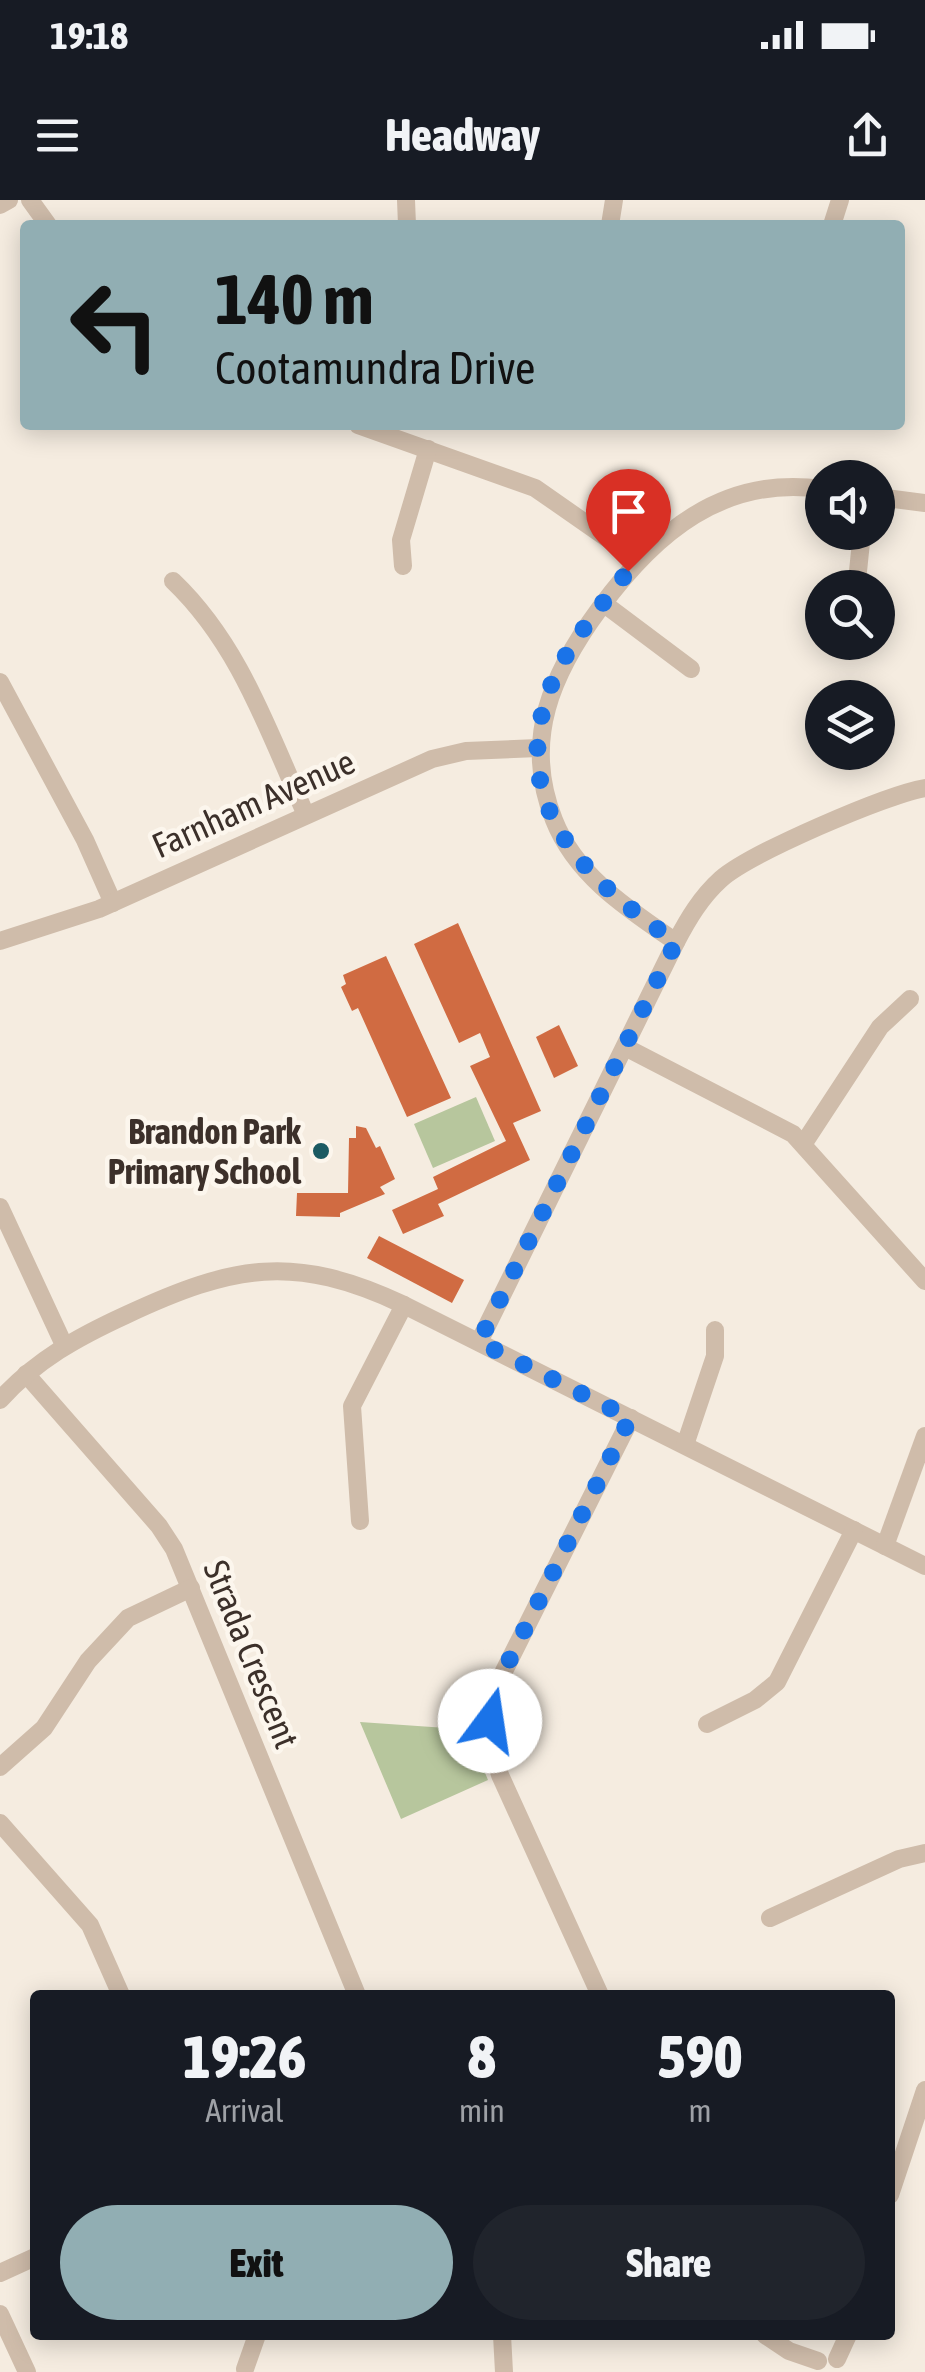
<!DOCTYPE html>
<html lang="en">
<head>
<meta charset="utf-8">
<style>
  body { margin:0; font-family:"Asap Condensed",sans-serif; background:#20242c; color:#f1f3f6; height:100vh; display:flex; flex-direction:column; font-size:38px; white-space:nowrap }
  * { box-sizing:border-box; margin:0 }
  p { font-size:32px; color:#9ea1a6 }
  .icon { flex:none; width:55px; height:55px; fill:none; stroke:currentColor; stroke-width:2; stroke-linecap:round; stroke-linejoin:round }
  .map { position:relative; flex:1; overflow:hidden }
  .panel { position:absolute; left:30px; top:1790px; width:865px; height:350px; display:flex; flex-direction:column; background:#171b24; border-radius:10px; box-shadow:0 5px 25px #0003 }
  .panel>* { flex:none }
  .banner { position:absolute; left:20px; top:20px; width:885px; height:210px; border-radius:10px; box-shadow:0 5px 25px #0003; background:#91aeb3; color:#111; overflow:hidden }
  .controls { position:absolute; left:805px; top:260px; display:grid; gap:20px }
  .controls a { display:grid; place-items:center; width:90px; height:90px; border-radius:50%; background:#171b24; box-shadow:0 5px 25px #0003; font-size:50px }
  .pin { position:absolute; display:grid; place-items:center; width:85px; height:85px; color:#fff; margin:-102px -42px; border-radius:50% 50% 50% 0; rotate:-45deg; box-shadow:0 0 10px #0007 }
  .pin .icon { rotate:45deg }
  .me { position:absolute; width:110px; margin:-55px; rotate:14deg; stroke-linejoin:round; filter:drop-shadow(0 0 8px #0008) }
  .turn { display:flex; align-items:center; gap:35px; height:210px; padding:0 30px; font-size:45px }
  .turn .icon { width:130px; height:130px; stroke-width:2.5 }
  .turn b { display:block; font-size:70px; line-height:85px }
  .eta { display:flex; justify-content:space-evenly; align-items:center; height:170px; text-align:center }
  .eta b { font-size:60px; font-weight:800; line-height:70px }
  .primary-button { display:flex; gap:20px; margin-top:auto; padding:20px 30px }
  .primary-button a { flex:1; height:115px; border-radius:60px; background:#91aeb3; color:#111; font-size:40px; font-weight:800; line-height:115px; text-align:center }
  .primary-button a+a { background:#20242c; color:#f1f3f6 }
  .status { display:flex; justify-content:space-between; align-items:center; height:70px; padding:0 50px; background:#171b24; direction:ltr }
  .status svg { height:28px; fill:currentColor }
  header { display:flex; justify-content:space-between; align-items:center; height:130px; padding:0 30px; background:#171b24; font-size:45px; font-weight:800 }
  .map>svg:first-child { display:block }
  .green { fill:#b7c69d }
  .building { fill:#d06b42 }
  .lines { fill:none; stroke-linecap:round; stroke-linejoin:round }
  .minor { stroke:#cfbcaa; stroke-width:18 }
  .route { stroke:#1a73e8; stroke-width:18; stroke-dasharray:0 32.4 }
  .poi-dot { fill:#1b5a62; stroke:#fcf6ed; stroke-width:4 }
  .labels { text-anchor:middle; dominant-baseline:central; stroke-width:9; stroke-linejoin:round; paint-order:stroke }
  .street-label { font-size:35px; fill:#3c302a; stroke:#fcf6ed }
  .poi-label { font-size:35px; font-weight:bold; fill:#3c302a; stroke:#fcf6ed; text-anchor:end }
</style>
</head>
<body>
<div class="status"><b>19:18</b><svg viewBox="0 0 49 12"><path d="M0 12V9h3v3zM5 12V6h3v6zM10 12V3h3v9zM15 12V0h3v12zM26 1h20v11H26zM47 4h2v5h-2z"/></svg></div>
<header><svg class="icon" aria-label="menu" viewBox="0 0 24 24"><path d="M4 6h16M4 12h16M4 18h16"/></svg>Headway<svg class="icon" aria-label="share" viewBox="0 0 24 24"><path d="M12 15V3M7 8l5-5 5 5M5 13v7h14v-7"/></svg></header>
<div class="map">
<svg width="925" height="2172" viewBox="0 0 925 2172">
  <rect width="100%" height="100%" fill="#f5ece0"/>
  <g class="green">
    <path d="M 476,897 L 495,941 L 433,968 L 414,924 Z"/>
    <path d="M 360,1522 L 475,1530 L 476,1551 L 488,1580 L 401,1619 Z"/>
  </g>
  <g class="building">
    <path d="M 458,723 L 541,911 L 513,923 L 530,960 L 438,1004 L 444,1016 L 403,1034 L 392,1010 L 438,989 L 433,977 L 506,941 L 470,866 L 490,857 L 480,833 L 459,843 L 414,744 Z"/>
    <path d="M 386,756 L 451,898 L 407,917 L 358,808 L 352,811 L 341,787 L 346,784 L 343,775 Z"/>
    <path d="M 559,825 L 578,866 L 554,878 L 536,837 Z"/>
    <path d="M 356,926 L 366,928 L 376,948 L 380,946 L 395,979 L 380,987 L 385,994 L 340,1013 L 340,1017 L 296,1016 L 297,993 L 348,993 L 349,938 L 356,938 Z"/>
    <path d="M 379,1036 L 464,1080 L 452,1103 L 367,1058 Z"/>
  </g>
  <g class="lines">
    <g class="minor">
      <path d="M 30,0 L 48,25"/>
      <path d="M 406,0 L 407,25"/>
      <path d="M 0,5 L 9,0"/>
      <path d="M 610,25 L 614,0"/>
      <path d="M 832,25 L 840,0"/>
      <path d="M 358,225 L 535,288 L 637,359"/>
      <path d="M 878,297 L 925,303"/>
      <path d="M 403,366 L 401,340 L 428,249"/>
      <path d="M 173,381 C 240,445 268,531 306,615"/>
      <path d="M 857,381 L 862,332"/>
      <path d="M 603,403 L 691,469"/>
      <path d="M 0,482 L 85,640 L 113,703"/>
      <path d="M 0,741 L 99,709 L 432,559 L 466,551 L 538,548"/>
      <path d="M 676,742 C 628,709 576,676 554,620 C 522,540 552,473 600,408 C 655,333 723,275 822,289"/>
      <path d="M 625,847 L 793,934 L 925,1081"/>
      <path d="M 804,943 L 880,827 L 910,799"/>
      <path d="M 0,1007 L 64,1145"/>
      <path d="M 479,1142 L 676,742 C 688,719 701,697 721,679 C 751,653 885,595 925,588"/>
      <path d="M 26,1174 L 159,1326 L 174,1349 L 357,1795"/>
      <path d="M 0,1200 C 36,1160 78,1137 126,1115 C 233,1065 294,1053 404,1105 L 925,1366"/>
      <path d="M 685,1245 L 715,1156 L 715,1130"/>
      <path d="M 360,1321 L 352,1206 L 404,1105"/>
      <path d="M 885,1346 L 925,1236"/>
      <path d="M 707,1524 L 755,1500 L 777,1482 L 854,1330"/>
      <path d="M 0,1567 L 44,1528 L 88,1461 L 128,1418 L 191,1388"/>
      <path d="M 0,1623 L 90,1725 L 121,1795"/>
      <path d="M 770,1718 L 899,1659 L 925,1653"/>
      <path d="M 600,1795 L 500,1575 L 492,1548 L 490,1521 L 499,1481 L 631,1218"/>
      <path d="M 890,1995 L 925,1890"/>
      <path d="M 0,2073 L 35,2057"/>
      <path d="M 0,2114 L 27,2172"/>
      <path d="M 502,2135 L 504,2172"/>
      <path d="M 765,2135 L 789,2151 L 818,2161"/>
      <path d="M 837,2159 L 848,2135"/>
      <path d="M 245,2169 L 257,2135"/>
    </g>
  </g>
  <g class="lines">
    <path class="route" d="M 490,1521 L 504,1471 L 630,1218 L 479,1142 L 676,742 C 584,679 501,601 554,478 C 572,439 602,405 628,371"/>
  </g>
  <circle class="poi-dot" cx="321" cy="951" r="10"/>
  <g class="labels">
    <g class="street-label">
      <text transform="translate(253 603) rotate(-24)">Farnham Avenue</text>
      <text transform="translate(252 1454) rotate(68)">Strada Crescent</text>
    </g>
    <g class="poi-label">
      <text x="301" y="931">Brandon Park<tspan x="301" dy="40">Primary School</tspan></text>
    </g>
  </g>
</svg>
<div class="controls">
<a><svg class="icon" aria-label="sound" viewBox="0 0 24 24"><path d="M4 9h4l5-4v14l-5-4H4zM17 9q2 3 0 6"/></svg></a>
<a><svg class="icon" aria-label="search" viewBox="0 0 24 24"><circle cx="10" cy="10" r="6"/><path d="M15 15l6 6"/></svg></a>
<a><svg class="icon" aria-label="layers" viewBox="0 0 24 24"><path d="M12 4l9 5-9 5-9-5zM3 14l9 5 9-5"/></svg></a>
</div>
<div class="pin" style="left:628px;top:371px;background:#d93025"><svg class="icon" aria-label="arrive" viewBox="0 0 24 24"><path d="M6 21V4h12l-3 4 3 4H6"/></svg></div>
<svg class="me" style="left:490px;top:1521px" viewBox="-20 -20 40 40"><circle r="19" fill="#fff"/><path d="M0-13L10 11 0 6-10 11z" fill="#1a73e8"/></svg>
<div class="banner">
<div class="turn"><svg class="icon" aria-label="left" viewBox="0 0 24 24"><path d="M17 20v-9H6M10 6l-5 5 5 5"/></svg><div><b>140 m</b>Cootamundra Drive</div></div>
</div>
<section class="panel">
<div class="eta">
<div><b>19:26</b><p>Arrival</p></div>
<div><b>8</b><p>min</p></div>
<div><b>590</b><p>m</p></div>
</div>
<div class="primary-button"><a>Exit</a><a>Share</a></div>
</section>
</div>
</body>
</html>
